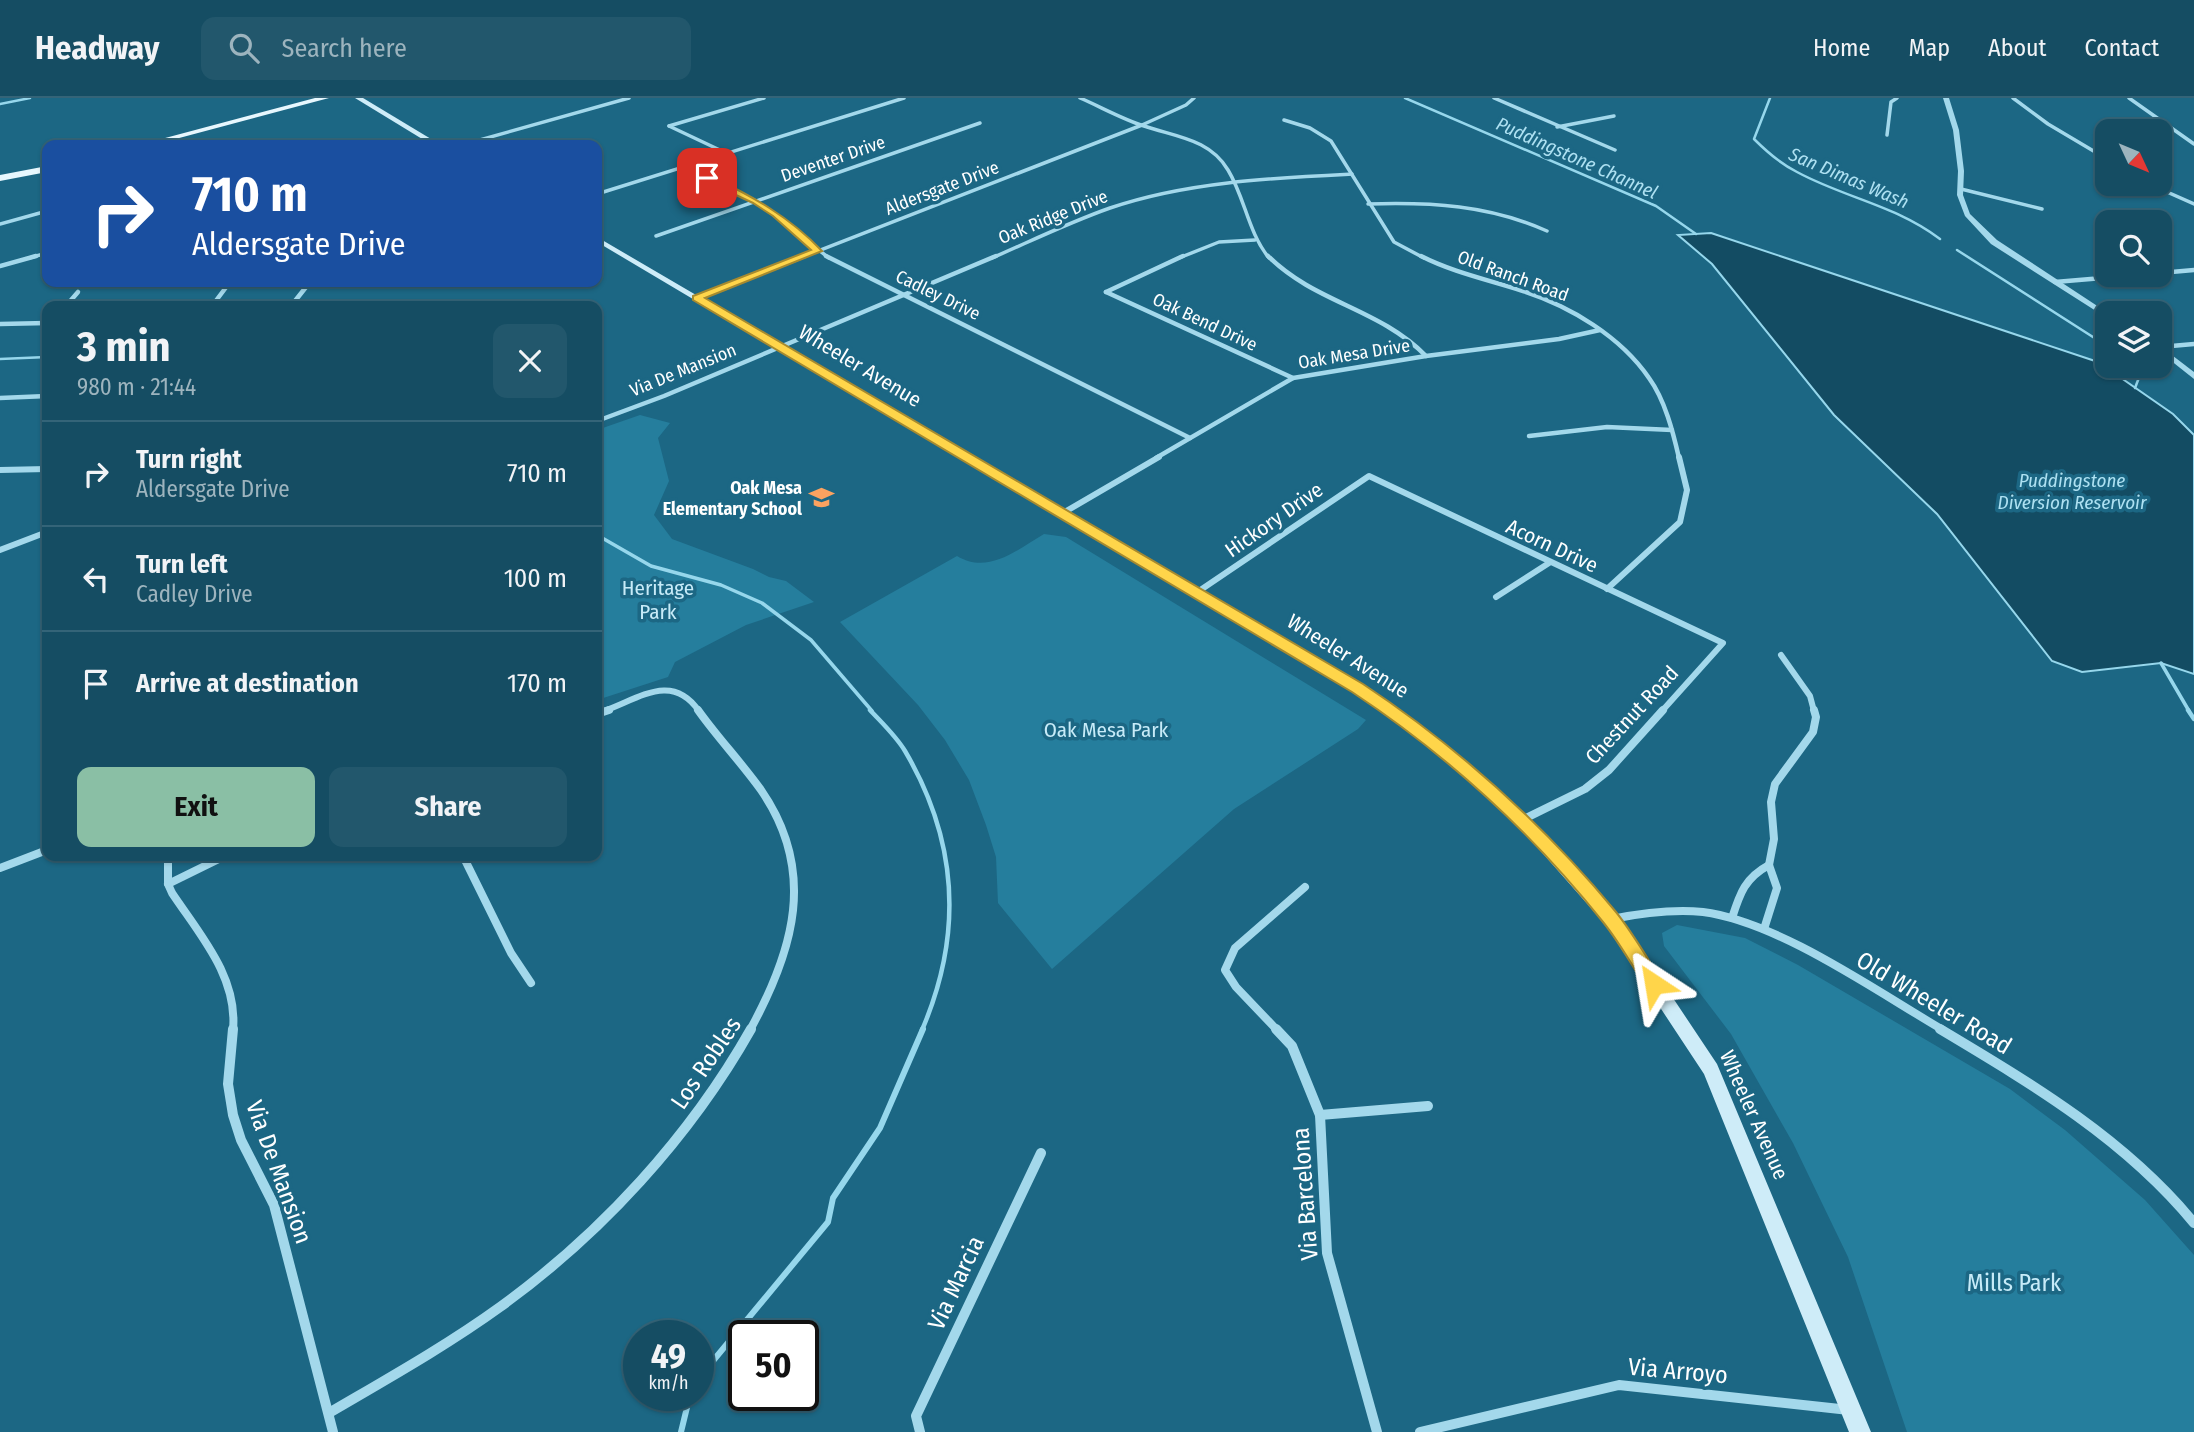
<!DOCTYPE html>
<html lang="en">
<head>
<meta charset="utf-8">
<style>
  body { margin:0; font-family:"Fira Sans Condensed",sans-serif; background:#22576c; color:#f1f3f6; height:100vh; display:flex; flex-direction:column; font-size:26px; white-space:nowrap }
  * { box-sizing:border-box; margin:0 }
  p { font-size:23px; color:#9db4be }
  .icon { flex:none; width:38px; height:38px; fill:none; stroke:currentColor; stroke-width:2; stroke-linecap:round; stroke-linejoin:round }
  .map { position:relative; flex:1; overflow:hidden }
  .sheet { position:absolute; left:42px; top:203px; width:560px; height:560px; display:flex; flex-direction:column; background:#154d63; border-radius:14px; box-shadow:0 2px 5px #0004,0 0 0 2px #346478 }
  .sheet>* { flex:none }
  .top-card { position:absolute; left:42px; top:42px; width:560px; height:147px; border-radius:14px; box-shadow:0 2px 5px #0004,0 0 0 2px #346478; background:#1a4fa0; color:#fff; overflow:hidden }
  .needle { width:46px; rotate:134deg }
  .tools { position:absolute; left:2095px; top:21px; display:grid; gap:14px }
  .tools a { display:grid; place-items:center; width:77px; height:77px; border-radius:14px; background:#154d63; box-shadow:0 2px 5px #0004,0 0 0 2px #346478; font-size:35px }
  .speed { position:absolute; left:623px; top:1222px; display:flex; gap:14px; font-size:35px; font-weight:700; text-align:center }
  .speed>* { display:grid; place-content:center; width:91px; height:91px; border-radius:50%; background:#154d63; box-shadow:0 2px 5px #0004,0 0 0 2px #346478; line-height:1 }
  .speed small { font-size:18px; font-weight:400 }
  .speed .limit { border:4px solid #111; border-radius:10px; background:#fff; color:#111 }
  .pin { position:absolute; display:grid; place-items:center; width:60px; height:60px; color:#fff; margin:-30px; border-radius:14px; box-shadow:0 4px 10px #0006 }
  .me { position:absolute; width:77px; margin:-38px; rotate:327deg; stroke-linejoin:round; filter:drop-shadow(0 0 5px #0008) }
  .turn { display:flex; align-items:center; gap:24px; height:147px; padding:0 35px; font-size:32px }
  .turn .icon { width:91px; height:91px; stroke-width:2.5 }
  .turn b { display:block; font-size:49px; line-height:60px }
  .round { display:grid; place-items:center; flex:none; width:74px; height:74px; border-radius:14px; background:#22576c }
  .headline { display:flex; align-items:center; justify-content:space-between; height:119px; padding:0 35px }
  h1 { font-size:42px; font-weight:700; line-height:52px }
  .action { display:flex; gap:14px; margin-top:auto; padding:14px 35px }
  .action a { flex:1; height:80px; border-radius:14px; background:#8abfa5; color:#111; font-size:28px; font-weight:700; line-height:80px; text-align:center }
  .action a+a { background:#22576c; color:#f1f3f6 }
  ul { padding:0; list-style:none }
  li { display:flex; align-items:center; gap:21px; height:105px; padding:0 35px; border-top:2px solid #346478 }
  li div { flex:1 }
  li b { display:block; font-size:26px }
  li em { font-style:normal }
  header { display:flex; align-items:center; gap:42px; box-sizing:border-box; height:98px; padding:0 35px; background:#154d63; border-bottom:2px solid #346478 }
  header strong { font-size:33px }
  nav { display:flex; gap:38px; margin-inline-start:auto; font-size:24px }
  .search { width:490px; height:63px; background:#22576c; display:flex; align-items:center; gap:18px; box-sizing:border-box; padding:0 24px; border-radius:14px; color:#9db4be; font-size:26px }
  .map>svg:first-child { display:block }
  .green { fill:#257e9d }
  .water { fill:#134c63; stroke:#96d7ec; stroke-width:2 }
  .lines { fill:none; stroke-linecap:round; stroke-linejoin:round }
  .stream-far3 { stroke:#96d7ec; stroke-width:2.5 }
  .stream-far2 { stroke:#96d7ec; stroke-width:3.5 }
  .stream-far1 { stroke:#96d7ec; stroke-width:4.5 }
  .stream { stroke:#96d7ec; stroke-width:6 }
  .minor-far4 { stroke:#a3d8eb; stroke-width:3.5 }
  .minor-far3 { stroke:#a3d8eb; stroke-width:4.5 }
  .minor-far2 { stroke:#a3d8eb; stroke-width:6 }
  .minor-far1 { stroke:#a3d8eb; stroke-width:8 }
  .minor { stroke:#a3d8eb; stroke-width:10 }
  .tertiary { fill:#a3d8eb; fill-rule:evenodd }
  .secondary { fill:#ceecf8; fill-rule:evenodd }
  .primary { fill:#e7f7fe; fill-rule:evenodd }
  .route { fill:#ffd54a; stroke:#a68a30; stroke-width:2 }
  .labels { text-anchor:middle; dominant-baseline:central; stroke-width:7; stroke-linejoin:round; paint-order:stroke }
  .far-street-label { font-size:18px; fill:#fff; stroke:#1c6784 }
  .far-poi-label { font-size:18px; font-weight:bold; fill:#fff; stroke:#1c6784; text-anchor:end }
  .far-water-label { font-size:19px; font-style:italic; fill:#aee1f2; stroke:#1c6784 }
  .street-label { font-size:21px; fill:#fff; stroke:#1c6784 }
  .park-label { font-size:21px; fill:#c7ebf8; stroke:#1c6784 }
  .near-street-label { font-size:24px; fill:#fff; stroke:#1c6784 }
  .near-park-label { font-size:24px; fill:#c7ebf8; stroke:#1c6784 }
</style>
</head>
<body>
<header>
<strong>Headway</strong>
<div class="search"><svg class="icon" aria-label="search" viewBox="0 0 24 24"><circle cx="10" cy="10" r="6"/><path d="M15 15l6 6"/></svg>Search here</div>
<nav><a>Home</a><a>Map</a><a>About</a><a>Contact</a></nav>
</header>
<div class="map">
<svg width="2194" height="1334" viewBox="0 0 2194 1334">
  <rect width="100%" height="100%" fill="#1c6784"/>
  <g class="green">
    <path d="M 640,317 L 670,325 L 658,340 L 669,383 L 654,417 L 672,441 L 753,471 L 769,479 L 786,483 L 814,504 L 746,527 L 675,564 L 668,579 L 597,602 L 597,332 Z"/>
    <path d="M 1044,436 L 1066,439 L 1366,622 L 1358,631 L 1234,711 L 1052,871 L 998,805 L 996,759 L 986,727 L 969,682 L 945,642 L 918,607 L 840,524 L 957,458 C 988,477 1017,452 1044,436 Z"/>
    <path d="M 1677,827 L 1745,840 L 1798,867 L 2010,991 L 2065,1032 L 2145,1102 L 2194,1157 L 2194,1334 L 1907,1334 L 1848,1159 L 1793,1045 L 1731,936 L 1664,848 L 1662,835 Z"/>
  </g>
  <path class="water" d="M 1711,135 L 2098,264 L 2173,316 L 2194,337 L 2194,576 L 2161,565 L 2082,574 L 2052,563 L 1937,416 L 1834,317 L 1712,166 L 1678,137 Z"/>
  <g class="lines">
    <g class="stream-far3">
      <path d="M 1405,0 L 1656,108 L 1696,136"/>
      <path d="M 1770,0 L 1754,41 C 1767,54 1781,66 1797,74 C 1845,100 1895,107 1940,141"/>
      <path d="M 0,6 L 30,0"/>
      <path d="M 1957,152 L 2107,248"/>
      <path d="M 0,261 L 47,259"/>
      <path d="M 2130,268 L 2140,277 L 2135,290"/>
    </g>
    <g class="stream-far2">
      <path d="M 597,437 L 651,468 L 721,487 L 762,505 L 811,542 L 872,613"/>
      <path d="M 2161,565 L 2189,613"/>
    </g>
    <g class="stream-far1">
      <path d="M 870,612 C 882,625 896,638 905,653 C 958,743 963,837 922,932"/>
      <path d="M 2188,612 L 2194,621"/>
    </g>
    <g class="stream">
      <path d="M 698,1281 L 828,1124 L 833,1100 L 880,1030 L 923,931"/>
      <path d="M 681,1334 L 690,1297"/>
    </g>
    <g class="minor-far4">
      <path d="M 1080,0 C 1101,9 1122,21 1144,28 C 1176,39 1210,41 1228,72 C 1245,100 1248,134 1269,160"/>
      <path d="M 1494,0 L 1615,52"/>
      <path d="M 2013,0 L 2048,26 L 2107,61"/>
      <path d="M 2129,0 L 2194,46"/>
      <path d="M 1284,22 L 1310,30 L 1331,43 L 1394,144 L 1424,160"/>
      <path d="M 669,28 L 764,0"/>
      <path d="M 669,28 L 724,54"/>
      <path d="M 1557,29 L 1614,18"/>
      <path d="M 1887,37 L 1891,4 L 1897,0"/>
      <path d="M 462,47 L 629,0"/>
      <path d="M 683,68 L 756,103 L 829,160"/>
      <path d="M 2149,86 L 2194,106"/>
      <path d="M 1961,91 L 2042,111"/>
      <path d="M 597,96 L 904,0"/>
      <path d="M 1368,106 C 1431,104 1489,107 1547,133"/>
      <path d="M 0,126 L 47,113"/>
      <path d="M 656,138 L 980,25"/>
      <path d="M 29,160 L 47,155"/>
      <path d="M 800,160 L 1142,27 L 1186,7 L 1194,0"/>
      <path d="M 992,160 C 1031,143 1070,124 1110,110 C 1186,84 1272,80 1352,76"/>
      <path d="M 1179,160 L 1219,144 L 1255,142"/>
    </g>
    <g class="minor-far3">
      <path d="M 826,158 L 1190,340"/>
      <path d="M 1268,158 C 1315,205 1379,210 1426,258"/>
      <path d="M 1421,158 C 1452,174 1489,182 1523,193 C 1570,208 1621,239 1649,280 C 1665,302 1673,334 1679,360"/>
      <path d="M 0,168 L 36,158"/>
      <path d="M 2160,175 L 2194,172"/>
      <path d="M 2055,184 L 2138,177"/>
      <path d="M 1106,194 L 1293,280"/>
      <path d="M 1106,194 L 1183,158"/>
      <path d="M 697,200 L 805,158"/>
      <path d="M 66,208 L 78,194"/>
      <path d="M 212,208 L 230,184"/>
      <path d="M 291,208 L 310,184"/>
      <path d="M 489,208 L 495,206"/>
      <path d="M 0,226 L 47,225"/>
      <path d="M 2160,249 L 2194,246"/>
      <path d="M 0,300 L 47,298"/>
      <path d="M 597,323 L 664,298 L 996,158"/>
      <path d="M 1529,338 L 1607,329 L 1672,332"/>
      <path d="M 1156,360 L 1293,280 L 1426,258 L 1559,241 L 1600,232"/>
    </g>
    <g class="minor-far2">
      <path d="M 0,372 L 47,371"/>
      <path d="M 1063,415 L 1159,359"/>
      <path d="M 0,452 L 47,434"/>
      <path d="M 1607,491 L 1680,424 L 1687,392 L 1679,359"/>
      <path d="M 1196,495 L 1369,378 L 1723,545 L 1662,613"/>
      <path d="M 1496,499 L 1549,465"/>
      <path d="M 1781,557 L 1810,598 L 1814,613"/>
      <path d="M 604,613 C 640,600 672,574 699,613"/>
    </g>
    <g class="minor-far1">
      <path d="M 698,612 C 717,639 741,664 761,692 C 817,773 794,852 750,932"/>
      <path d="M 597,616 L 609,612"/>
      <path d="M 1522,722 L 1585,691 L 1609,672 L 1663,612"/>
      <path d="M 168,758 L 168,786 L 172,795 C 200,837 238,879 233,932"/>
      <path d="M 463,758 L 511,855 L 531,885"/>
      <path d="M 0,770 L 47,752"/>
      <path d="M 168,786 L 225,758"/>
      <path d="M 1732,820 C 1740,795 1745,780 1769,767"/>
      <path d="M 1612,821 C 1642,815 1672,811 1703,814 C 1779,824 1876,893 1943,932"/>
      <path d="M 1764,831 L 1777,790 L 1769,767 L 1774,741 L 1771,704 L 1775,686 L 1813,634 L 1816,619 L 1814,612"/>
      <path d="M 1277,932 L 1236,889 L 1225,872 L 1235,850 L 1305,789"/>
    </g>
    <g class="minor">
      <path d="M 233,931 L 228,986 L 233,1017 L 241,1042 L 274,1107 L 333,1334"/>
      <path d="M 1276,931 L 1292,948 L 1320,1017 L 1327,1155 L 1377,1334"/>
      <path d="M 1940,931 C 2032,986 2125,1041 2194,1125"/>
      <path d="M 1320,1017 L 1428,1008"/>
      <path d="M 329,1315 C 387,1281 446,1248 500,1209 C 601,1136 690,1039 751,931"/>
      <path d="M 920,1334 L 916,1318 L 1041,1055"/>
      <path d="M 1420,1334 L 1619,1287 L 1849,1312"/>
    </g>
    <g class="tertiary">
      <path d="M 1943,0 L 1949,0 L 1959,32 L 1964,73 L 1963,97 L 1970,116 L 1997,142 L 2108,215 L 2107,220 L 1991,146 L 1965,118 L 1957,97 L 1958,73 L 1953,32 Z"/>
      <path d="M 2160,248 L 2194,274 L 2194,281 L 2160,254 Z"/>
    </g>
    <g class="secondary">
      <path d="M 355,0 L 363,0 L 441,47 L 432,47 Z"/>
      <path d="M 597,139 L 1362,587 L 1398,611 L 1478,674 L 1527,718 L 1617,816 L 1717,966 L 1871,1334 L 1849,1334 L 1704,976 L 1605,826 L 1517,726 L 1468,682 L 1388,617 L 1352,593 L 597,144 Z"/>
    </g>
    <g class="primary">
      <path d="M 315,0 L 329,0 L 153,47 L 139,47 Z"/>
      <path d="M 47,68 L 47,74 L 0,83 L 0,77 Z"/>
    </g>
  </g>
  <path class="route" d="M 704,78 L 710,78 C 752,98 790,119 822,153 L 705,200 L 1363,586 C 1458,649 1543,726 1616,814 C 1632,834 1646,858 1660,880 L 1663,886 L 1660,891 L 1654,894 L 1647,891 C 1633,869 1620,845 1603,824 C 1532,735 1447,657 1352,594 L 693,202 L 693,198 L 811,152 L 773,118 L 753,105 L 704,82 Z"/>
  <defs>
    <symbol id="school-bare" viewBox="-9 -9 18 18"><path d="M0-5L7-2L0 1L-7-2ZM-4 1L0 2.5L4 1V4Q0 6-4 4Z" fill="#fba260" stroke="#1c6784" stroke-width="2.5" paint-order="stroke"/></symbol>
  </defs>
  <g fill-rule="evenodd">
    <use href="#school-bare" x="804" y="382" width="35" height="35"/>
  </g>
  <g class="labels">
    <g class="far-street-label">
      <text transform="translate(833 61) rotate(-19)">Deventer Drive</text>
      <text transform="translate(942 90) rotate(-21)">Aldersgate Drive</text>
      <text transform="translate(1053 119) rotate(-22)">Oak Ridge Drive</text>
      <text transform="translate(1513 178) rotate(20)">Old Ranch Road</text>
      <text transform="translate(938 197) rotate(26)">Cadley Drive</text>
      <text transform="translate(1205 224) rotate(25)">Oak Bend Drive</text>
      <text transform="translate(1354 256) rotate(-9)">Oak Mesa Drive</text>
      <text transform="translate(683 272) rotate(-22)">Via De Mansion</text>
    </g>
    <g class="far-poi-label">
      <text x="802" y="390">Oak Mesa<tspan x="802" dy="21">Elementary School</tspan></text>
    </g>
    <g class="far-water-label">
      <text transform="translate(1577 60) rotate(24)">Puddingstone Channel</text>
      <text transform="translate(1849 80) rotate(23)">San Dimas Wash</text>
      <text x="2072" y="382">Puddingstone<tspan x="2072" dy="22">Diversion Reservoir</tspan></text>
    </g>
    <g class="street-label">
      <text transform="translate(860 268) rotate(31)">Wheeler Avenue</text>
      <text transform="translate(1274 422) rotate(-35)">Hickory Drive</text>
      <text transform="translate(1552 448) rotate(25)">Acorn Drive</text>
      <text transform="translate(1348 558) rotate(32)">Wheeler Avenue</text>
      <text transform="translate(1632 617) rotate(-47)">Chestnut Road</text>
      <text transform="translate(1754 1017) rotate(66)">Wheeler Avenue</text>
    </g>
    <g class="park-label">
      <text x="658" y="490">Heritage<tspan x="658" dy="24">Park</tspan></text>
      <text x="1106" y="632">Oak Mesa Park</text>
    </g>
    <g class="near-street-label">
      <text transform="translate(1934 905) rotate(31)">Old Wheeler Road</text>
      <text transform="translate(706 965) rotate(-56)">Los Robles</text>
      <text transform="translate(279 1074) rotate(70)">Via De Mansion</text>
      <text transform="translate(1305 1096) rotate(-94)">Via Barcelona</text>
      <text transform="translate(956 1185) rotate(-65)">Via Marcia</text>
      <text transform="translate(1678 1273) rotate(5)">Via Arroyo</text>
    </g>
    <g class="near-park-label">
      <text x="2014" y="1185">Mills Park</text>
    </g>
  </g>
</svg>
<div class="tools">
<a><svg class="needle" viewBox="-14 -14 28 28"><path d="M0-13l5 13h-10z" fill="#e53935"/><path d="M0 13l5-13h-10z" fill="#9db4be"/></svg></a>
<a><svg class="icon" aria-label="search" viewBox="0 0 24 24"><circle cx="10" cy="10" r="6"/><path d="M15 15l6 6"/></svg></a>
<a><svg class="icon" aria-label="layers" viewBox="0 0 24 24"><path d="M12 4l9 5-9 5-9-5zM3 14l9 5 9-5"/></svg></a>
</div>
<div class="speed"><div>49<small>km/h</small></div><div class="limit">50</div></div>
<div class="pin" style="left:707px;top:80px;background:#d93025"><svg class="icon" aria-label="arrive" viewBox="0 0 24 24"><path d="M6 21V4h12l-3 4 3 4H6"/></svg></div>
<svg class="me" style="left:1654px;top:886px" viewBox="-20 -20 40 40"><path d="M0-17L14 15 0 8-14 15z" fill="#ffd54a" stroke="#fff" stroke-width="4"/></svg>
<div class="top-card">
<div class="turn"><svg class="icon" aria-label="right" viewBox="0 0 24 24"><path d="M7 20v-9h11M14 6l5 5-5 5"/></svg><div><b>710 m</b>Aldersgate Drive</div></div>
</div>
<section class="sheet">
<div class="headline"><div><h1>3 min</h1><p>980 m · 21:44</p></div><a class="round"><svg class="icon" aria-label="close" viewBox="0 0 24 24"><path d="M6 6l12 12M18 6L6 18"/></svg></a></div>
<ul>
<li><svg class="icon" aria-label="right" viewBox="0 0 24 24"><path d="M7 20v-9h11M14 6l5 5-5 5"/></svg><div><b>Turn right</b><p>Aldersgate Drive</p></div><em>710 m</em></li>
<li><svg class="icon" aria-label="left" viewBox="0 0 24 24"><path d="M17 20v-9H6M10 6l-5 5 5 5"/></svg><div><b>Turn left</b><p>Cadley Drive</p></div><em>100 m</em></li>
<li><svg class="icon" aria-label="arrive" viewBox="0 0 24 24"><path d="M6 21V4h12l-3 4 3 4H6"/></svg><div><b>Arrive at destination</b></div><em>170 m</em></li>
</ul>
<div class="action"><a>Exit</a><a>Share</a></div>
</section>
</div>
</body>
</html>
